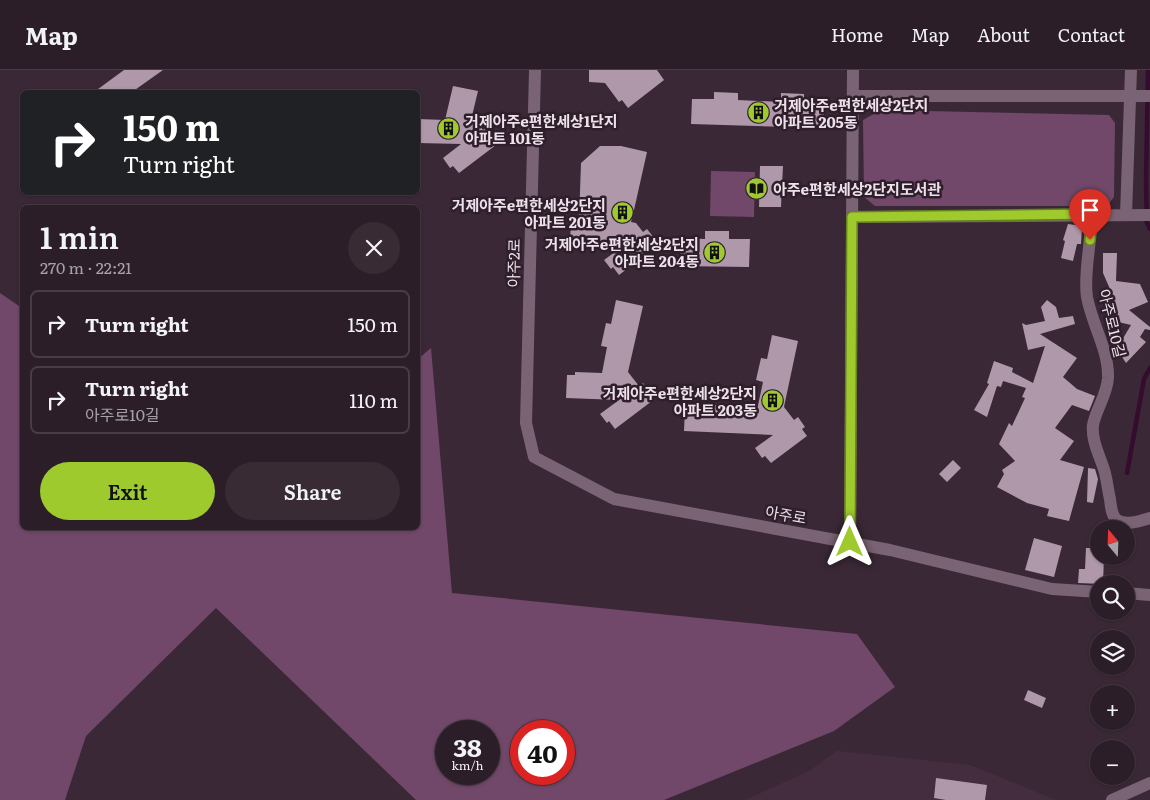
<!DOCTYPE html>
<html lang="en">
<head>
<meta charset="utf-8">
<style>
  body { margin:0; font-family:Literata,"Noto Sans KR",serif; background:#382b34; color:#f1f3f6; height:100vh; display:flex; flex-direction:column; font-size:19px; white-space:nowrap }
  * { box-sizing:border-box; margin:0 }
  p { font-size:16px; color:#a6a2a8 }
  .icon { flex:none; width:28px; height:28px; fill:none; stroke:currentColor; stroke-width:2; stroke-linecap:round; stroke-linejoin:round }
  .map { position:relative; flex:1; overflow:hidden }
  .side { position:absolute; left:20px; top:135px; width:400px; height:325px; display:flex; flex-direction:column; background:#2c1e28; border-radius:8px; box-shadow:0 1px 4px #0004,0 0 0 1px #483c45 }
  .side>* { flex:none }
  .guide { position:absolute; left:20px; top:20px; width:400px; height:105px; border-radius:8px; box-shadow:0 1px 4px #0004,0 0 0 1px #483c45; background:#202124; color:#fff; overflow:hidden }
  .needle { width:32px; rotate:341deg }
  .controls { position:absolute; left:1090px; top:450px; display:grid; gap:10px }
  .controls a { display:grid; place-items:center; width:45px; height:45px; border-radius:50%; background:#2c1e28; box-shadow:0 1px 4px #0004,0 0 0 1px #483c45; font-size:25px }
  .speed { position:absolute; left:435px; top:650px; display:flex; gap:10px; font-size:25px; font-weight:700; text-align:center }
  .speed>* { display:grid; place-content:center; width:65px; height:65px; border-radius:50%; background:#2c1e28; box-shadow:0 1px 4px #0004,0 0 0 1px #483c45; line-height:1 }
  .speed small { font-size:12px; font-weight:400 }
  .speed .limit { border:8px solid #d22; background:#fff; color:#111 }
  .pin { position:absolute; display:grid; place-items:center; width:42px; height:42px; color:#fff; margin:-51px -21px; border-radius:50% 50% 50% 0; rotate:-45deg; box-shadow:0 0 5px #0007 }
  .pin .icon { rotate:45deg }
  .me { position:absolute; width:55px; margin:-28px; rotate:0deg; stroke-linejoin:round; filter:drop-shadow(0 0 4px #0008) }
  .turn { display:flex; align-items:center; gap:18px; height:105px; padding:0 20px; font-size:22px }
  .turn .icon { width:65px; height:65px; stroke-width:2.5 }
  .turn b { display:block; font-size:35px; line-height:42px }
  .round { display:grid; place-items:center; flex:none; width:52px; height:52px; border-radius:26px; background:#382b34 }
  .headline { display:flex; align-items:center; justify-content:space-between; height:85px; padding:0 20px }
  h1 { font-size:30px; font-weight:600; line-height:38px }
  .action { display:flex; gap:10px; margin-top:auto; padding:10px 20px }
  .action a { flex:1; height:58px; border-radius:30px; background:#9fca2d; color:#111; font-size:20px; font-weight:600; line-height:58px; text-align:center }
  .action a+a { background:#382b34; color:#f1f3f6 }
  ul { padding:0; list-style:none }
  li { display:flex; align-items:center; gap:15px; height:68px; margin:0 10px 8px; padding:0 10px; border:2px solid #483c45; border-radius:8px }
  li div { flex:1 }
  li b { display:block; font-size:19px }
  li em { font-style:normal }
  header { display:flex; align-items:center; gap:30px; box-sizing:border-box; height:70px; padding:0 25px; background:#2c1e28; border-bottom:1px solid #483c45 }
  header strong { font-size:24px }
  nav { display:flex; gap:28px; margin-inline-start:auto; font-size:18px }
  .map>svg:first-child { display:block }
  .built { fill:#452d40 }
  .green { fill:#714869; fill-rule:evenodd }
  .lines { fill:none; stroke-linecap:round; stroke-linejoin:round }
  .stream { stroke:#350b2e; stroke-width:4.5 }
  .building { fill:#ae98a9 }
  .minor { stroke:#796374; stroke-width:12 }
  .tertiary { stroke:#796374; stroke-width:12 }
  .route-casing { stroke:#67831d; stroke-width:12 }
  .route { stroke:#9fca2d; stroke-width:9 }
  .labels { text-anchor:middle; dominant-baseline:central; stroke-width:5; stroke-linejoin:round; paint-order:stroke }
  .poi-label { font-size:15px; font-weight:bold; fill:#ede1ea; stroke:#2f1e2c; text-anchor:start }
  .street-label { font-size:15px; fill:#ede1ea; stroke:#2f1e2c }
</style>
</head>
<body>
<header>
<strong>Map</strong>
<nav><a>Home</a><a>Map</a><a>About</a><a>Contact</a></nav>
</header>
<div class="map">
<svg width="1150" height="730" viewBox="0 0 1150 730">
  <rect width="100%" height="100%" fill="#3a2836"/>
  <path class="built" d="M 837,681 L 970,695 L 1056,730 L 745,730 L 809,701 Z"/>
  <g class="green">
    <path d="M 881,40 L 1109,45 L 1115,53 L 1114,127 L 1107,136 L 875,136 L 864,127 L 863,50 Z"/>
    <path d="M 711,101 L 755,102 L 754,147 L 710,146 Z"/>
    <path d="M 0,223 L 22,238 L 22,458 L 418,458 L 418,289 L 431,278 L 452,523 L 857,564 L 895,617 L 834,661 L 664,730 L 416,730 L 216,538 L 86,666 L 65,730 L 0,730 ZM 489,661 L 489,704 L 446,704 L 446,661 ZM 521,661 L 564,661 L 564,704 L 521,704 Z"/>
  </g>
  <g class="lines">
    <g class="stream">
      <path d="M 1148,0 L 1146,113 L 1147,153 L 1150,159"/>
      <path d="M 1127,403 L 1144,309 L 1150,298"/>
    </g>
  </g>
  <g class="building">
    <path d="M 124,0 L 163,0 L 132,22 L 94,22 Z"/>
    <path d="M 589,0 L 657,0 L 664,10 L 628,38 L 622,30 L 619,32 L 605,13 L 589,12 Z"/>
    <path d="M 453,16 L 478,21 L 472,46 L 483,60 L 487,57 L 494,67 L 491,69 L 496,75 L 459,103 L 453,96 L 450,98 L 443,88 L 461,74 L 418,73 L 418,49 L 445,50 Z"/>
    <path d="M 714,22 L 738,23 L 738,30 L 781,32 L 781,23 L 804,24 L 804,31 L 824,32 L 824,58 L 691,54 L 692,29 L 714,29 Z"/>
    <path d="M 600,76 L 621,76 L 647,82 L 634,140 L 629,143 L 632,148 L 631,152 L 636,153 L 643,162 L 647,159 L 654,168 L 651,170 L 656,177 L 619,205 L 613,197 L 611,199 L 604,190 L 623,176 L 570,174 L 571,151 L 579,151 L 581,93 Z"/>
    <path d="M 760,96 L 783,96 L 781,137 L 759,137 Z"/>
    <path d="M 1068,154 L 1082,156 L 1081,174 L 1077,174 L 1073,191 L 1061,188 L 1065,171 L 1063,170 Z"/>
    <path d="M 705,161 L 729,161 L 729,169 L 750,169 L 749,197 L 680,196 L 681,168 L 705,169 Z"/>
    <path d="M 1103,183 L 1117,183 L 1116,211 L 1140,214 L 1148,232 L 1129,240 L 1150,257 L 1150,260 L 1145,259 L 1140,267 L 1146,272 L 1126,293 L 1115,276 L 1122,270 L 1131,255 L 1114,251 L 1105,230 L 1113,226 L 1103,203 Z"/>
    <path d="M 616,230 L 643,236 L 628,302 L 639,316 L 643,313 L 650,322 L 647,324 L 652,331 L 615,359 L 609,351 L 607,353 L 600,344 L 619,330 L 566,328 L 567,305 L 575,305 L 575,302 L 602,303 L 607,277 L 601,276 L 606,253 L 611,254 Z"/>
    <path d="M 1047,230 L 1056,237 L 1059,248 L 1073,246 L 1075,254 L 1040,264 L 1077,288 L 1063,307 L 1077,319 L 1095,326 L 1089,341 L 1072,335 L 1055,358 L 1074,371 L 1060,390 L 1084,397 L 1069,451 L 1047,446 L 1049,439 L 1027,433 L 997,417 L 1004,404 L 1002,400 L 1015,391 L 999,374 L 1009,353 L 1012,356 L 1025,328 L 1022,327 L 1026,318 L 1003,311 L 1001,317 L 997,316 L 987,347 L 974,340 L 989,314 L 987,313 L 994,291 L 1013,298 L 1012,302 L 1033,313 L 1045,276 L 1028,280 L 1022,253 L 1026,255 L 1045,251 L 1041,237 Z"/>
    <path d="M 772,265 L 798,271 L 784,337 L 794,350 L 798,347 L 805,357 L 802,359 L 807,366 L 771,393 L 765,386 L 762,388 L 755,378 L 773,365 L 684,361 L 685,337 L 714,338 L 714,335 L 729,335 L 729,339 L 757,340 L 763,312 L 756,310 L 761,288 L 767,289 Z"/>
    <path d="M 953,390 L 961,398 L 947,412 L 939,404 Z"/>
    <path d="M 1088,398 L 1095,399 L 1098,409 L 1093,433 L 1087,432 Z"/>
    <path d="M 1034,468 L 1062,476 L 1054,507 L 1025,500 Z"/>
    <path d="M 1086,478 L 1099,478 L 1099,486 L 1104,486 L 1103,514 L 1078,513 L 1079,499 L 1085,499 Z"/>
    <path d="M 1028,620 L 1046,628 L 1042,638 L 1024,630 Z"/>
    <path d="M 936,708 L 987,715 L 985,730 L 946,730 L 934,728 Z"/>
  </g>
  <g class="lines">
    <g class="minor">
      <path d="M 1090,144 C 1093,172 1083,200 1087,227 C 1092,255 1109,280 1108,308 C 1107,325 1096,339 1093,355 C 1091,371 1101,388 1105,403 C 1107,411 1108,420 1110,429 C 1111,436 1111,445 1117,450 C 1126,456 1140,451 1150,448"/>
      <path d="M 1126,145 L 1131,0"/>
      <path d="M 852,147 L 1150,145"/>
      <path d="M 1112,730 L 1150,713"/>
    </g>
    <g class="tertiary">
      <path d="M 535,0 L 526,353 L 534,387 L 614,429 L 890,480 L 1052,519 L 1099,522"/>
      <path d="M 853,26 L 1150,26"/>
      <path d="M 850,472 L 853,0"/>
      <path d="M 1126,523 L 1150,525"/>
    </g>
  </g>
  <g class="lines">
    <defs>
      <path id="route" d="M 850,472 L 852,147 L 1090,144 L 1091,160 L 1090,170"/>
    </defs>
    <use href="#route" class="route-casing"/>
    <use href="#route" class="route"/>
  </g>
  <defs>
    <symbol id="building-disc" viewBox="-11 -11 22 22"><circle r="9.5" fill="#9fca2d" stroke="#2f1e2c"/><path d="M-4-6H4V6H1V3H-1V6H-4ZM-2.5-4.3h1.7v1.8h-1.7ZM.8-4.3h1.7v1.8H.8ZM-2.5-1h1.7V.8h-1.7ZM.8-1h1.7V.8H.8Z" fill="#111"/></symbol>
    <symbol id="library-disc" viewBox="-11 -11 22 22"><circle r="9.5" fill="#9fca2d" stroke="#2f1e2c"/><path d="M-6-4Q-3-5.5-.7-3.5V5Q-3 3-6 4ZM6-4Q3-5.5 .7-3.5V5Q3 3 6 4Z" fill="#111"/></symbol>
  </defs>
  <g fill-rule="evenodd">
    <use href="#building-disc" x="746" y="30" width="25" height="25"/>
    <use href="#building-disc" x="436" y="46" width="25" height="25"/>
    <use href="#library-disc" x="744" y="106" width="25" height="25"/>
    <use href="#building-disc" x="610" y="130" width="25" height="25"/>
    <use href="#building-disc" x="702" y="170" width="25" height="25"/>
    <use href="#building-disc" x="760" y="318" width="25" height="25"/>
  </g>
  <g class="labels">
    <g class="poi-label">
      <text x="774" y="34">거제아주e편한세상2단지<tspan x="774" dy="17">아파트 205동</tspan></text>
      <text x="465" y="50">거제아주e편한세상1단지<tspan x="465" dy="17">아파트 101동</tspan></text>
      <text x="773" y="118">아주e편한세상2단지도서관</text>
      <text x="606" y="134" text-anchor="end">거제아주e편한세상2단지<tspan x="606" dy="17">아파트 201동</tspan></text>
      <text x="699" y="173" text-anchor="end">거제아주e편한세상2단지<tspan x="699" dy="17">아파트 204동</tspan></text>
      <text x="757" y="322" text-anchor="end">거제아주e편한세상2단지<tspan x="757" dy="17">아파트 203동</tspan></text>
    </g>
    <g class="street-label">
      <text transform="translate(513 193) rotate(-89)">아주2로</text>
      <text transform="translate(1113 253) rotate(76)">아주로10길</text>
      <text transform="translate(786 444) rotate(10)">아주로</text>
    </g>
  </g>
</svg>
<div class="controls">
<a><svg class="needle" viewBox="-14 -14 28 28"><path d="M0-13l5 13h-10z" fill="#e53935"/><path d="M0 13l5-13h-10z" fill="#a6a2a8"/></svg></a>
<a><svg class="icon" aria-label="search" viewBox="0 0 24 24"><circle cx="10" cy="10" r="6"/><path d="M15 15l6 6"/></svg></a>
<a><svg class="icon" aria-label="layers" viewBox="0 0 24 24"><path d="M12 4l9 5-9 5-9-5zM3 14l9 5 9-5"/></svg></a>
<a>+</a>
<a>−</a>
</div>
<div class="speed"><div>38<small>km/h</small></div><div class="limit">40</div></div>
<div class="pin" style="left:1090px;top:170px;background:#d93025"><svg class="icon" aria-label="arrive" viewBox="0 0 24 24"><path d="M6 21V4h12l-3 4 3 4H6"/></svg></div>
<svg class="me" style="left:850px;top:472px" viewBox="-20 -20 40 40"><path d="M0-17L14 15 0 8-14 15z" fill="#9fca2d" stroke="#fff" stroke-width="4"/></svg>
<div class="guide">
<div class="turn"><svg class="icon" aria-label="right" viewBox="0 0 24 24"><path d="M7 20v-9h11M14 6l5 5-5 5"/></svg><div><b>150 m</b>Turn right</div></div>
</div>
<section class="side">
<div class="headline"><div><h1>1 min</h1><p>270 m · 22:21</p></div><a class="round"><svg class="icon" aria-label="close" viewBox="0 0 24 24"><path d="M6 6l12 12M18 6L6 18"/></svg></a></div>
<ul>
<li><svg class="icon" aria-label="right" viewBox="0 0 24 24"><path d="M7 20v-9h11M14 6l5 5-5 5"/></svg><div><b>Turn right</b></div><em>150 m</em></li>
<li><svg class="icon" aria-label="right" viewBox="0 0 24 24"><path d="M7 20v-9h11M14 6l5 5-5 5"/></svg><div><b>Turn right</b><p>아주로10길</p></div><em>110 m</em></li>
</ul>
<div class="action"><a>Exit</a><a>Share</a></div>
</section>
</div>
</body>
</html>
